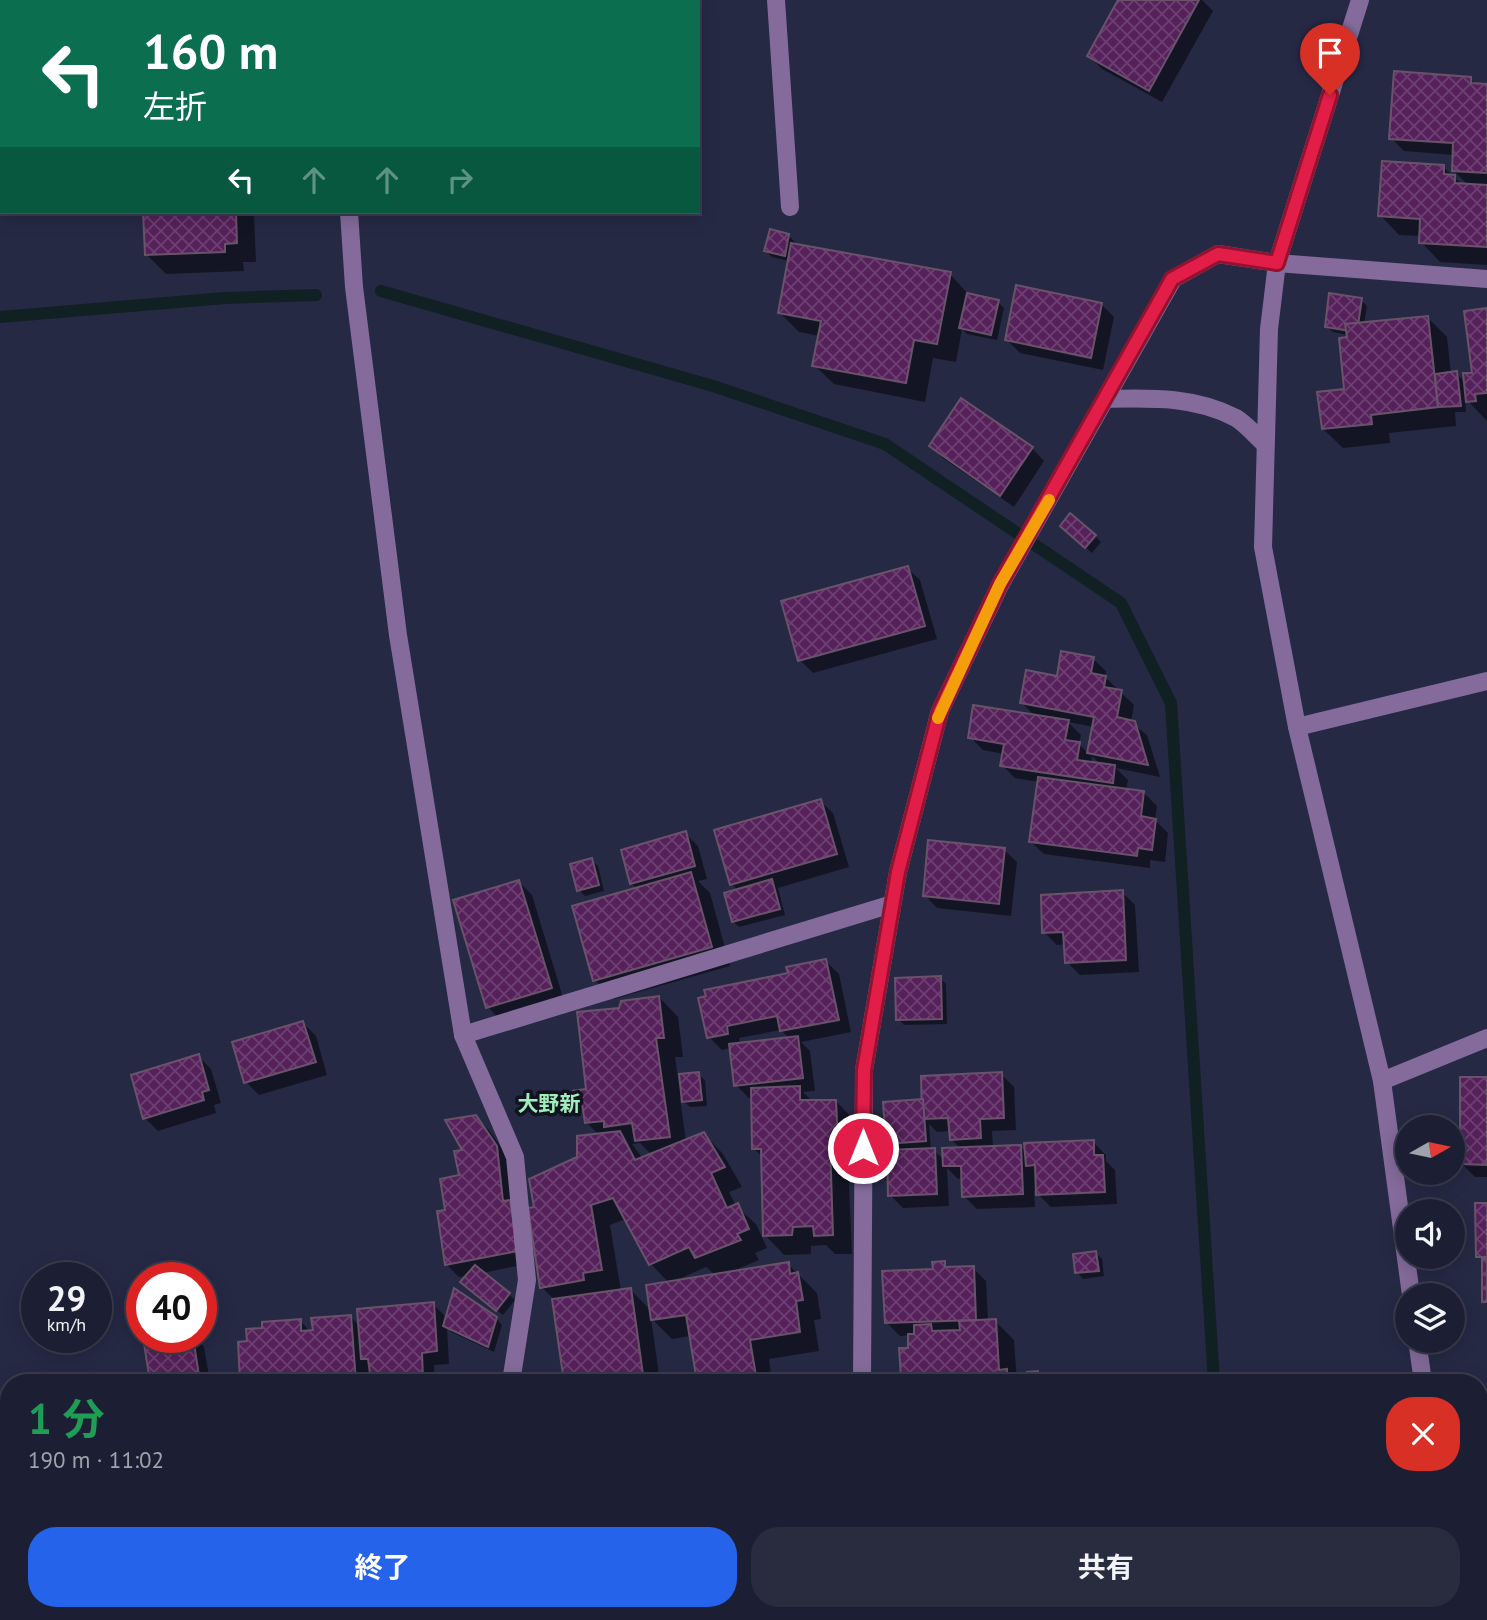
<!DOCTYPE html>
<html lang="ja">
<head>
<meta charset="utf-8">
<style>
  body { margin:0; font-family:"PT Sans","Noto Sans JP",sans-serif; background:#292c3f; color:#f1f3f6; height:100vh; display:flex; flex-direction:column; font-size:26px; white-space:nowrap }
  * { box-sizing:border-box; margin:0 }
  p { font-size:23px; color:#a0a2ac }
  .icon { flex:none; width:38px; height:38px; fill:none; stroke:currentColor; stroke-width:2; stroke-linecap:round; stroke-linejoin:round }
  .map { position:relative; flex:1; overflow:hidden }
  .side { position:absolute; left:0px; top:1374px; width:1488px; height:247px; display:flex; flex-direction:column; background:#1c1f33; border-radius:28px 28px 0 0; box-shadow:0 4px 18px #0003,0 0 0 2px #3a3d4e }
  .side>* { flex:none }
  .hud { position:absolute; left:0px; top:0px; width:700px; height:214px; box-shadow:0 4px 18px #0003,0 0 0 2px #3a3d4e; background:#0b6e4f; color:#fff; overflow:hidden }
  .needle { width:46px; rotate:81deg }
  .buttons { position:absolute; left:1395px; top:1115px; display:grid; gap:14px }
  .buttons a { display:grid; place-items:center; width:70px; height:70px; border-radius:50%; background:#1c1f33; box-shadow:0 4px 18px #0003,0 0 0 2px #3a3d4e; font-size:35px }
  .speed { position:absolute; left:21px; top:1262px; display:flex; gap:14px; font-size:35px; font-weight:700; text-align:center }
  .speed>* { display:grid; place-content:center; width:91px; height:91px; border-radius:50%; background:#1c1f33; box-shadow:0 4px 18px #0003,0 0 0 2px #3a3d4e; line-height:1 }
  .speed small { font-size:18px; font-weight:400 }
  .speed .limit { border:10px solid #d22; background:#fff; color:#111 }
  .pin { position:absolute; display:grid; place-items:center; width:60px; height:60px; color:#fff; margin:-72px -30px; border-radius:50% 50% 50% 0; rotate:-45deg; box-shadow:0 0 7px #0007 }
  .pin .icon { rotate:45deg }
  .me { position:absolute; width:77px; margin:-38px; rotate:0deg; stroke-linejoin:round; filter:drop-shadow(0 0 5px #0008) }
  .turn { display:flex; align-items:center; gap:24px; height:147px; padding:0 28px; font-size:32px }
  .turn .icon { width:91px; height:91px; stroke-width:2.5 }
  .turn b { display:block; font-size:49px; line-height:60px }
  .lanes { display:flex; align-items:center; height:66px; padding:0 28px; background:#0003; justify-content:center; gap:35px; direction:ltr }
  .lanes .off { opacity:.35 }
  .round { display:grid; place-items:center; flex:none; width:74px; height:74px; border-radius:28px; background:#292c3f }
  .summary { display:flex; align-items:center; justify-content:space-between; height:119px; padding:0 28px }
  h1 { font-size:42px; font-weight:700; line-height:52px; color:#1e9e55 }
  .button { display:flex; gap:14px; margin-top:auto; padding:14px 28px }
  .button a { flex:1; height:80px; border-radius:28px; background:#2563eb; color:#fff; font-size:28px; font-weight:700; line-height:80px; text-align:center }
  .button a+a { background:#292c3f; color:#f1f3f6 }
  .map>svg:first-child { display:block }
  .shadow { fill:#0007; fill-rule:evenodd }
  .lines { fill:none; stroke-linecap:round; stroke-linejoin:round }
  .stream { stroke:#102023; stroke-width:12 }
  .building { fill:url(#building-cross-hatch); stroke:#69526a; stroke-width:2 }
  .minor { stroke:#846b9b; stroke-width:18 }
  .route-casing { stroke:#92132f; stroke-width:18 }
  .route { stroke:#e11d48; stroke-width:12 }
  .slow { stroke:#f59e0b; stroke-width:12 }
  .labels { text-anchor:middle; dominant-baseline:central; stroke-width:7; stroke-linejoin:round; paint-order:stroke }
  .neighbourhood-label { font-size:21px; font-weight:bold; fill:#a0edbe; stroke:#11131f }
</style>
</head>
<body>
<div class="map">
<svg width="1487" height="1620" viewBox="0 0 1487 1620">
  <defs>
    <pattern id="building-cross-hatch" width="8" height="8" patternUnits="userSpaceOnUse" patternTransform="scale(1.75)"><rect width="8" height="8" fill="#56215a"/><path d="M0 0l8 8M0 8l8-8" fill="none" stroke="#6d4072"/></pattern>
  </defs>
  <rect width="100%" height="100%" fill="#252944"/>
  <g class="shadow">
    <path d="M 1120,0 L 1202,0 L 1213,11 L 1162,102 L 1102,69 L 1089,56 Z"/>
    <path d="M 1470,79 L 1477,85 L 1487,86 L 1487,265 L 1440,262 L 1421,242 L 1421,236 L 1399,235 L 1380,215 L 1443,167 L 1463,185 L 1469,186 L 1453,170 L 1454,155 L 1404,151 L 1391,138 Z"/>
    <path d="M 144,212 L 251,212 L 254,215 L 256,262 L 243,262 L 244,271 L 166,274 L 146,254 Z"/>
    <path d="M 788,235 L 795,242 L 794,245 L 950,274 L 969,295 L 998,302 L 1004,308 L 997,340 L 967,334 L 962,329 L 956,362 L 933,358 L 925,402 L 834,384 L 814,365 L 820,336 L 799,332 L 780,313 L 789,261 L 772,257 L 766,251 Z"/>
    <path d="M 1361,300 L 1367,306 L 1364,324 L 1428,318 L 1447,337 L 1451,374 L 1456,373 L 1466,383 L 1474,374 L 1487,310 L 1487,421 L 1465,398 L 1466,412 L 1455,412 L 1456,426 L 1389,433 L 1390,443 L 1343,448 L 1323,429 L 1346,391 L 1348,335 L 1333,332 L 1326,326 Z"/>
    <path d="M 1101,304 L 1114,317 L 1103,370 L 1020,353 L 1007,340 Z"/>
    <path d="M 931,446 L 1032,448 L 1044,461 L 1014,507 L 944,459 Z"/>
    <path d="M 1068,532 L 1095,536 L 1101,542 L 1092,553 Z"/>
    <path d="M 907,568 L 920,580 L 937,639 L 813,673 L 800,660 Z"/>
    <path d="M 1093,659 L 1106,671 L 1105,677 L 1134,705 L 1131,722 L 1147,735 L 1160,777 L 1116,768 L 1128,780 L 1126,790 L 1144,793 L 1157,806 L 1155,820 L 1168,833 L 1165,862 L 1150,860 L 1150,868 L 1044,854 L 1031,842 L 1039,782 L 1015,778 L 1002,765 L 1004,754 L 983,750 L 970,737 L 1036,717 L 1022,703 L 1058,678 ZM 1068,722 L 1094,727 L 1089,754 L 1079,744 L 1081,735 ZM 1092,756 L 1101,765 L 1091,764 Z"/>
    <path d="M 820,801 L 833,813 L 849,867 L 778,888 L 785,915 L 739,927 L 733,921 L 738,891 L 732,884 Z"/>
    <path d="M 685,833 L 698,846 L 707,879 L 698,881 L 710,893 L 730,966 L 614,999 L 595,980 L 637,889 L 631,883 Z"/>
    <path d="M 1004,850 L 1017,862 L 1011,916 L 937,908 L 925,895 Z"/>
    <path d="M 591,860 L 598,866 L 604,891 L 585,896 L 579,890 Z"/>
    <path d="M 519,882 L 532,895 L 564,1001 L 500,1020 L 488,1007 Z"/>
    <path d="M 1122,892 L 1135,905 L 1139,972 L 1080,975 L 1067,962 L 1066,944 L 1057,945 L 1044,932 Z"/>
    <path d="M 826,961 L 839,974 L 851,1032 L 801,1042 L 810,1051 L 815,1091 L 803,1092 L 813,1102 L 836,1101 L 855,1121 L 856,1161 L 848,1161 L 852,1254 L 835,1254 L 826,1245 L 811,1246 L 811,1254 L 784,1255 L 765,1235 L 763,1157 L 754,1149 L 753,1098 L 749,1098 L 736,1085 L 731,1048 L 722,1050 L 709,1037 L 790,974 ZM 781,1030 L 790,1039 L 740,1045 L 739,1038 Z"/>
    <path d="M 940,978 L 946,984 L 947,1024 L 904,1025 L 898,1019 Z"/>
    <path d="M 659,997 L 678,1017 L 683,1057 L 675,1057 L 679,1085 L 698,1074 L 705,1080 L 707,1106 L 690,1107 L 680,1098 L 686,1141 L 704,1134 L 723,1154 L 742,1187 L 729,1192 L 736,1206 L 756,1224 L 767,1248 L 755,1253 L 759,1260 L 728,1273 L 788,1264 L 817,1293 L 821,1319 L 814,1320 L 819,1351 L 769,1359 L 772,1382 L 699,1382 L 691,1336 L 672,1339 L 651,1318 L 660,1382 L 565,1382 L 554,1299 L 541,1287 L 536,1209 L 599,1135 L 587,1123 L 588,1091 L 621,1009 ZM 640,1143 L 652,1155 L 643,1159 L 632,1144 ZM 626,1219 L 651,1264 L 669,1283 L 651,1311 L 631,1290 L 621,1291 L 610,1225 ZM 706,1267 L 715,1275 L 677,1280 Z"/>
    <path d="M 303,1023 L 316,1036 L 327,1075 L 259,1095 L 246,1082 Z"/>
    <path d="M 198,1056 L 211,1069 L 221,1103 L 214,1105 L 216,1113 L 158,1131 L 145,1118 Z"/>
    <path d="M 1001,1074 L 1014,1087 L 1016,1130 L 992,1131 L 993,1148 L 1020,1146 L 1027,1153 L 1093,1142 L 1106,1155 L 1106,1161 L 1115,1170 L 1117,1204 L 1051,1207 L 1034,1190 L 1035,1207 L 977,1209 L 964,1196 L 963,1178 L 958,1179 L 947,1168 L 949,1206 L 903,1208 L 890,1195 L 895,1151 L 888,1143 L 923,1101 ZM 929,1124 L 937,1132 L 951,1131 L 951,1139 L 961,1149 L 944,1160 L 934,1150 L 931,1150 Z"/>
    <path d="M 1487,1078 L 1487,1177 L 1475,1177 L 1462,1164 Z"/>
    <path d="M 476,1117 L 489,1130 L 510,1160 L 530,1263 L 483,1273 L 515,1300 L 503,1315 L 469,1288 L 468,1276 L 459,1277 L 446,1264 L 447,1211 L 461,1177 L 464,1151 Z"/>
    <path d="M 1096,1253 L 1102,1259 L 1104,1276 L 1083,1279 L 1077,1272 Z"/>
    <path d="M 944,1263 L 950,1269 L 973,1268 L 986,1281 L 988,1321 L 995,1321 L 1014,1340 L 1017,1382 L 882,1382 L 882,1381 L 903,1380 L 910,1350 L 910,1335 L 900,1336 L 887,1323 Z"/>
    <path d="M 433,1304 L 447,1318 L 496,1318 L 502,1325 L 494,1352 L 451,1332 L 447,1327 L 449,1364 L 434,1365 L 435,1382 L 242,1382 L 239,1344 L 249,1343 L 264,1330 L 300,1321 L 311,1332 L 351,1317 L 360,1327 Z"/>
    <path d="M 145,1337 L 195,1337 L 204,1347 L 210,1382 L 151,1382 Z"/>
    <path d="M 1037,1373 L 1047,1382 L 1029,1382 L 1029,1374 Z"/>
    <path d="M 0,1506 L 5,1522 L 0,1524 Z"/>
    <path d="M 56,1612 L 111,1612 L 113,1620 L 58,1620 Z"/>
    <path d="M 165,1612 L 246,1612 L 245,1619 L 258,1617 L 253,1612 L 273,1612 L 281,1620 L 211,1620 Z"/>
    <path d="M 404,1612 L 411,1612 L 419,1620 L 383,1620 L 382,1616 Z"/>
    <path d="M 420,1612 L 532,1612 L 534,1620 L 423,1620 Z"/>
    <path d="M 577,1612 L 800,1612 L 808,1620 L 684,1620 L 681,1617 L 682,1620 L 583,1620 Z"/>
    <path d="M 970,1612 L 1036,1612 L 1036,1618 L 978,1620 Z"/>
  </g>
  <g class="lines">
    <g class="stream">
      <path d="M 381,291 L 713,386 L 885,444 L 1121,603 L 1171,703 L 1214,1382"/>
      <path d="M 0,317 L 225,298 L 316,295"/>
      <path d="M 1225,1612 L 1226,1620"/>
    </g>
  </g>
  <g class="building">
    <path d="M 1118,0 L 1199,0 L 1149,91 L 1087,56 Z"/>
    <path d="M 1394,71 L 1471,77 L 1471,83 L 1487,84 L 1487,173 L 1452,171 L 1453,143 L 1389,139 Z"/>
    <path d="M 1382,161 L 1444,165 L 1444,174 L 1455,175 L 1455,183 L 1487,185 L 1487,247 L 1419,243 L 1420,219 L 1378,216 Z"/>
    <path d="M 143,212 L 236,212 L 237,243 L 225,244 L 225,252 L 145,255 Z"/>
    <path d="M 770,229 L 789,234 L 785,256 L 764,251 Z"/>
    <path d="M 791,243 L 951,272 L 937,344 L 914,340 L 906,383 L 812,366 L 821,321 L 778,313 Z"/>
    <path d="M 1016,285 L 1102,303 L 1091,358 L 1005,340 Z"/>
    <path d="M 967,293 L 999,300 L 991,335 L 959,328 Z"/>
    <path d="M 1329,293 L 1362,298 L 1357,332 L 1325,327 Z"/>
    <path d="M 1487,308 L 1487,393 L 1475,394 L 1476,401 L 1466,402 L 1463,373 L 1472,373 L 1464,311 Z"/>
    <path d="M 1428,316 L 1438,407 L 1371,415 L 1372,424 L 1322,429 L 1317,392 L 1344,389 L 1339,338 L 1347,337 L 1345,324 Z"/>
    <path d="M 1457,371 L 1461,406 L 1438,407 L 1435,374 Z"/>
    <path d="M 961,398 L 1033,447 L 1000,496 L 929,446 Z"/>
    <path d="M 1070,513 L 1096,535 L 1085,548 L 1060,526 Z"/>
    <path d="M 908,566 L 925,626 L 798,661 L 781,601 Z"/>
    <path d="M 1061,651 L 1094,657 L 1091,673 L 1106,676 L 1104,687 L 1122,690 L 1117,717 L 1135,721 L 1148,765 L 1087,753 L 1094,717 L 1020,703 L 1026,670 L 1057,676 Z"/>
    <path d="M 973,705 L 1069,720 L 1065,740 L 1080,742 L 1077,760 L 1115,765 L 1113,783 L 1000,766 L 1004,744 L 968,738 Z"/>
    <path d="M 1038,777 L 1144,791 L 1141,816 L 1156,819 L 1152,850 L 1138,848 L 1137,856 L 1029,842 Z"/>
    <path d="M 821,799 L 837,854 L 730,885 L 714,830 Z"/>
    <path d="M 686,831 L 695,866 L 630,884 L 621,850 Z"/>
    <path d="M 928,840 L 1005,848 L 999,904 L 923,896 Z"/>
    <path d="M 592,858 L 599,885 L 577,891 L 570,864 Z"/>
    <path d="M 691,872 L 712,947 L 593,981 L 572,906 Z"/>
    <path d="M 772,879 L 780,909 L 732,922 L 724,893 Z"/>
    <path d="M 519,880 L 552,988 L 486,1008 L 453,900 Z"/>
    <path d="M 1123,890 L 1126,960 L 1065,963 L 1063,932 L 1042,933 L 1041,895 Z"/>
    <path d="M 826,959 L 839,1020 L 780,1031 L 777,1016 L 727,1026 L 728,1034 L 707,1038 L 698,998 L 706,996 L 704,990 L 788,973 L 786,967 Z"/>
    <path d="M 941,976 L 942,1019 L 896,1020 L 895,978 Z"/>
    <path d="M 659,996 L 664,1038 L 656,1038 L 670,1137 L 635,1141 L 632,1123 L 604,1127 L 604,1121 L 585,1123 L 580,1091 L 572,1091 L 586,1089 L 577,1012 L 619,1008 L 621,1001 Z"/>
    <path d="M 303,1021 L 316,1062 L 244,1083 L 232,1042 Z"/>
    <path d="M 798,1036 L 803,1078 L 734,1086 L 729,1044 Z"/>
    <path d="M 199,1054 L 209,1090 L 202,1092 L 204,1100 L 143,1119 L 131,1075 Z"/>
    <path d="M 699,1072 L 702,1100 L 682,1102 L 679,1074 Z"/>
    <path d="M 1002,1072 L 1004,1118 L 980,1119 L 981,1138 L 950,1140 L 948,1118 L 922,1119 L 921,1076 Z"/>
    <path d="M 1460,1077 L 1487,1077 L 1487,1165 L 1460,1164 Z"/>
    <path d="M 800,1086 L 800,1100 L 836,1100 L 838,1142 L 830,1142 L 833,1235 L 814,1236 L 813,1226 L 793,1227 L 792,1235 L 763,1236 L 761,1149 L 752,1149 L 751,1088 Z"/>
    <path d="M 923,1099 L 926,1141 L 886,1144 L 883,1102 Z"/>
    <path d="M 476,1115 L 497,1146 L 503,1201 L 510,1200 L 518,1251 L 445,1265 L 437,1211 L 445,1210 L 440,1179 L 459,1175 L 454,1151 L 462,1150 L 445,1120 Z"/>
    <path d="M 620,1131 L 635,1160 L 704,1132 L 725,1167 L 711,1173 L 727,1208 L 738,1203 L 749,1229 L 737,1234 L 741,1240 L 695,1258 L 689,1247 L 649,1265 L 613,1198 L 591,1205 L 602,1270 L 583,1273 L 584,1280 L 540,1288 L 528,1208 L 534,1207 L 529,1179 L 577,1157 L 577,1136 Z"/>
    <path d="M 1094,1140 L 1094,1155 L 1103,1155 L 1105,1192 L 1036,1195 L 1035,1165 L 1026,1166 L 1024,1143 Z"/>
    <path d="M 1021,1145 L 1023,1194 L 962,1197 L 961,1166 L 943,1166 L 942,1148 Z"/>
    <path d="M 935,1148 L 937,1194 L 888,1196 L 887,1150 Z"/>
    <path d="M 1475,1203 L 1487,1203 L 1487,1257 L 1476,1257 Z"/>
    <path d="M 1096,1251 L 1099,1271 L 1075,1273 L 1073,1254 Z"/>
    <rect x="1482" y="1259" width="5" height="43"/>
    <path d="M 945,1261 L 945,1267 L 974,1266 L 976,1320 L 885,1323 L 882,1271 L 933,1269 L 932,1262 Z"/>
    <path d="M 789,1262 L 790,1274 L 798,1272 L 803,1300 L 796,1301 L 800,1332 L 750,1340 L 757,1382 L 697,1382 L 686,1315 L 651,1320 L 646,1285 Z"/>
    <path d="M 475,1265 L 510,1293 L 496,1311 L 460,1282 Z"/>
    <path d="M 454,1288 L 497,1317 L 488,1347 L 443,1326 Z"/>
    <path d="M 631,1288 L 644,1382 L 564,1382 L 552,1299 Z"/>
    <path d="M 434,1302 L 437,1351 L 422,1353 L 423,1377 L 371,1381 L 368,1359 L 361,1359 L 357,1309 Z"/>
    <path d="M 351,1315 L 356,1382 L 240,1382 L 238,1342 L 247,1341 L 246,1329 L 262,1328 L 262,1322 L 301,1319 L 301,1331 L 313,1330 L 311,1318 Z"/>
    <path d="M 996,1319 L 999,1370 L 1007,1369 L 1007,1382 L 880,1382 L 880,1379 L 901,1378 L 899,1348 L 908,1348 L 908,1334 L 914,1334 L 914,1325 L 931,1324 L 932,1331 L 960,1330 L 959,1321 Z"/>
    <path d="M 143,1337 L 193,1337 L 200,1382 L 150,1382 Z"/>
    <path d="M 1038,1371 L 1039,1382 L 1022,1382 L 1028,1382 L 1027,1372 Z"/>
    <path d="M 54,1612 L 102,1612 L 105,1620 L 57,1620 Z"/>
    <path d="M 276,1612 L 277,1620 L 225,1620 Z"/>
    <path d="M 394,1612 L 411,1612 L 412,1620 L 381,1620 L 380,1614 Z"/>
    <path d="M 419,1612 L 482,1612 L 451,1620 L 421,1620 Z"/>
    <path d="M 681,1612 L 720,1612 L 691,1620 L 683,1620 Z"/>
    <path d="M 728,1612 L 802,1612 L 811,1620 L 730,1620 L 725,1615 Z"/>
  </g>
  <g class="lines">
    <g class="minor">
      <path d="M 336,0 L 336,2"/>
      <path d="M 776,0 L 790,207"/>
      <path d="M 1360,0 L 1277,263 L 1269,329 L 1263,547 L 1297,727 L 1382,1081 L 1411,1295"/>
      <path d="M 24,2 L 60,0"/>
      <path d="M 0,3 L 2,3"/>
      <path d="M 349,212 L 354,287 L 398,635 L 463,1035 L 515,1157 L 527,1280 L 511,1382"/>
      <path d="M 1105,399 C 1150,398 1194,396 1236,418 C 1246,424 1256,436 1265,444"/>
      <path d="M 1297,727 L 1487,681"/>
      <path d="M 463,1035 L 892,904"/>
      <path d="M 1382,1081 L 1487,1038"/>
      <path d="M 1417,1340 L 1423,1382"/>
      <path d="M 862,1382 L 864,1070 L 898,872 L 940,711 L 1000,585 L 1173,279 L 1218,254 L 1277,263 L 1487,279"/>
      <path d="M 289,1612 L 291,1620"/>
      <path d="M 1455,1612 L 1456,1620"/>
      <path d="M 851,1620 L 852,1612"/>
    </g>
  </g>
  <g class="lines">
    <defs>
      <path id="route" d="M 863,1148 L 864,1070 L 898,872 L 940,711 L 1000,584 L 1172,279 L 1218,254 L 1277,263 L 1330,95"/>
    </defs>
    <use href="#route" class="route-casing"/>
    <use href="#route" class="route"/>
    <path class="slow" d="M 938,718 L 1000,584 L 1049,500"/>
  </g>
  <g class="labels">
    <g class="neighbourhood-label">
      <text x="549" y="1103">大野新</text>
    </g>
  </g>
</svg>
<div class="buttons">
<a><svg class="needle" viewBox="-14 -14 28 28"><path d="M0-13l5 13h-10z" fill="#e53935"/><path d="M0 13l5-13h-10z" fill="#a0a2ac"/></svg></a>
<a><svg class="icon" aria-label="sound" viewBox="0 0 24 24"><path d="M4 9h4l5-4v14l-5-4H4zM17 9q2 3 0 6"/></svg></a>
<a><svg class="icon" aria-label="layers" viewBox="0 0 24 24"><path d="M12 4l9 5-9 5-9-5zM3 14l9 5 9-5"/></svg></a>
</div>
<div class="speed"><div>29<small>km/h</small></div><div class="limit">40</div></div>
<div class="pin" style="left:1330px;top:95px;background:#d93025"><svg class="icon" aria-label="arrive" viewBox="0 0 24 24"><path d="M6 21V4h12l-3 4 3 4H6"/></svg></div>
<svg class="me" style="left:863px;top:1148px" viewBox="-20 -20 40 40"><circle r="17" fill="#e11d48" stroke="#fff" stroke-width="3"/><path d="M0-11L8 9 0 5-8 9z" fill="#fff"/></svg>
<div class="hud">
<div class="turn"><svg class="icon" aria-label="left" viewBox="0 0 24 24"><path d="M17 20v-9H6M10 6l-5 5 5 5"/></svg><div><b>160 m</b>左折</div></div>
<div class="lanes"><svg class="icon" aria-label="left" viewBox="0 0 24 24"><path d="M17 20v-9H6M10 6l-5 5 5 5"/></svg><svg class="icon off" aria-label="ahead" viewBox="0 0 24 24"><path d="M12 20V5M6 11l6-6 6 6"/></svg><svg class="icon off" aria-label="ahead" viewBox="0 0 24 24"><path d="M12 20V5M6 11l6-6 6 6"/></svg><svg class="icon off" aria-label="right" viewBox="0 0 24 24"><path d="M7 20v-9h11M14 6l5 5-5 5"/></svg></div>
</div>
<section class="side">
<div class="summary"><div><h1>1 分</h1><p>190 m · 11:02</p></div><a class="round" style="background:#d93025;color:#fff"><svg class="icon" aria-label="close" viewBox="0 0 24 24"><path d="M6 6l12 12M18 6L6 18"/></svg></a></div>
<div class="button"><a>終了</a><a>共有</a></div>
</section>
</div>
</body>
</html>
